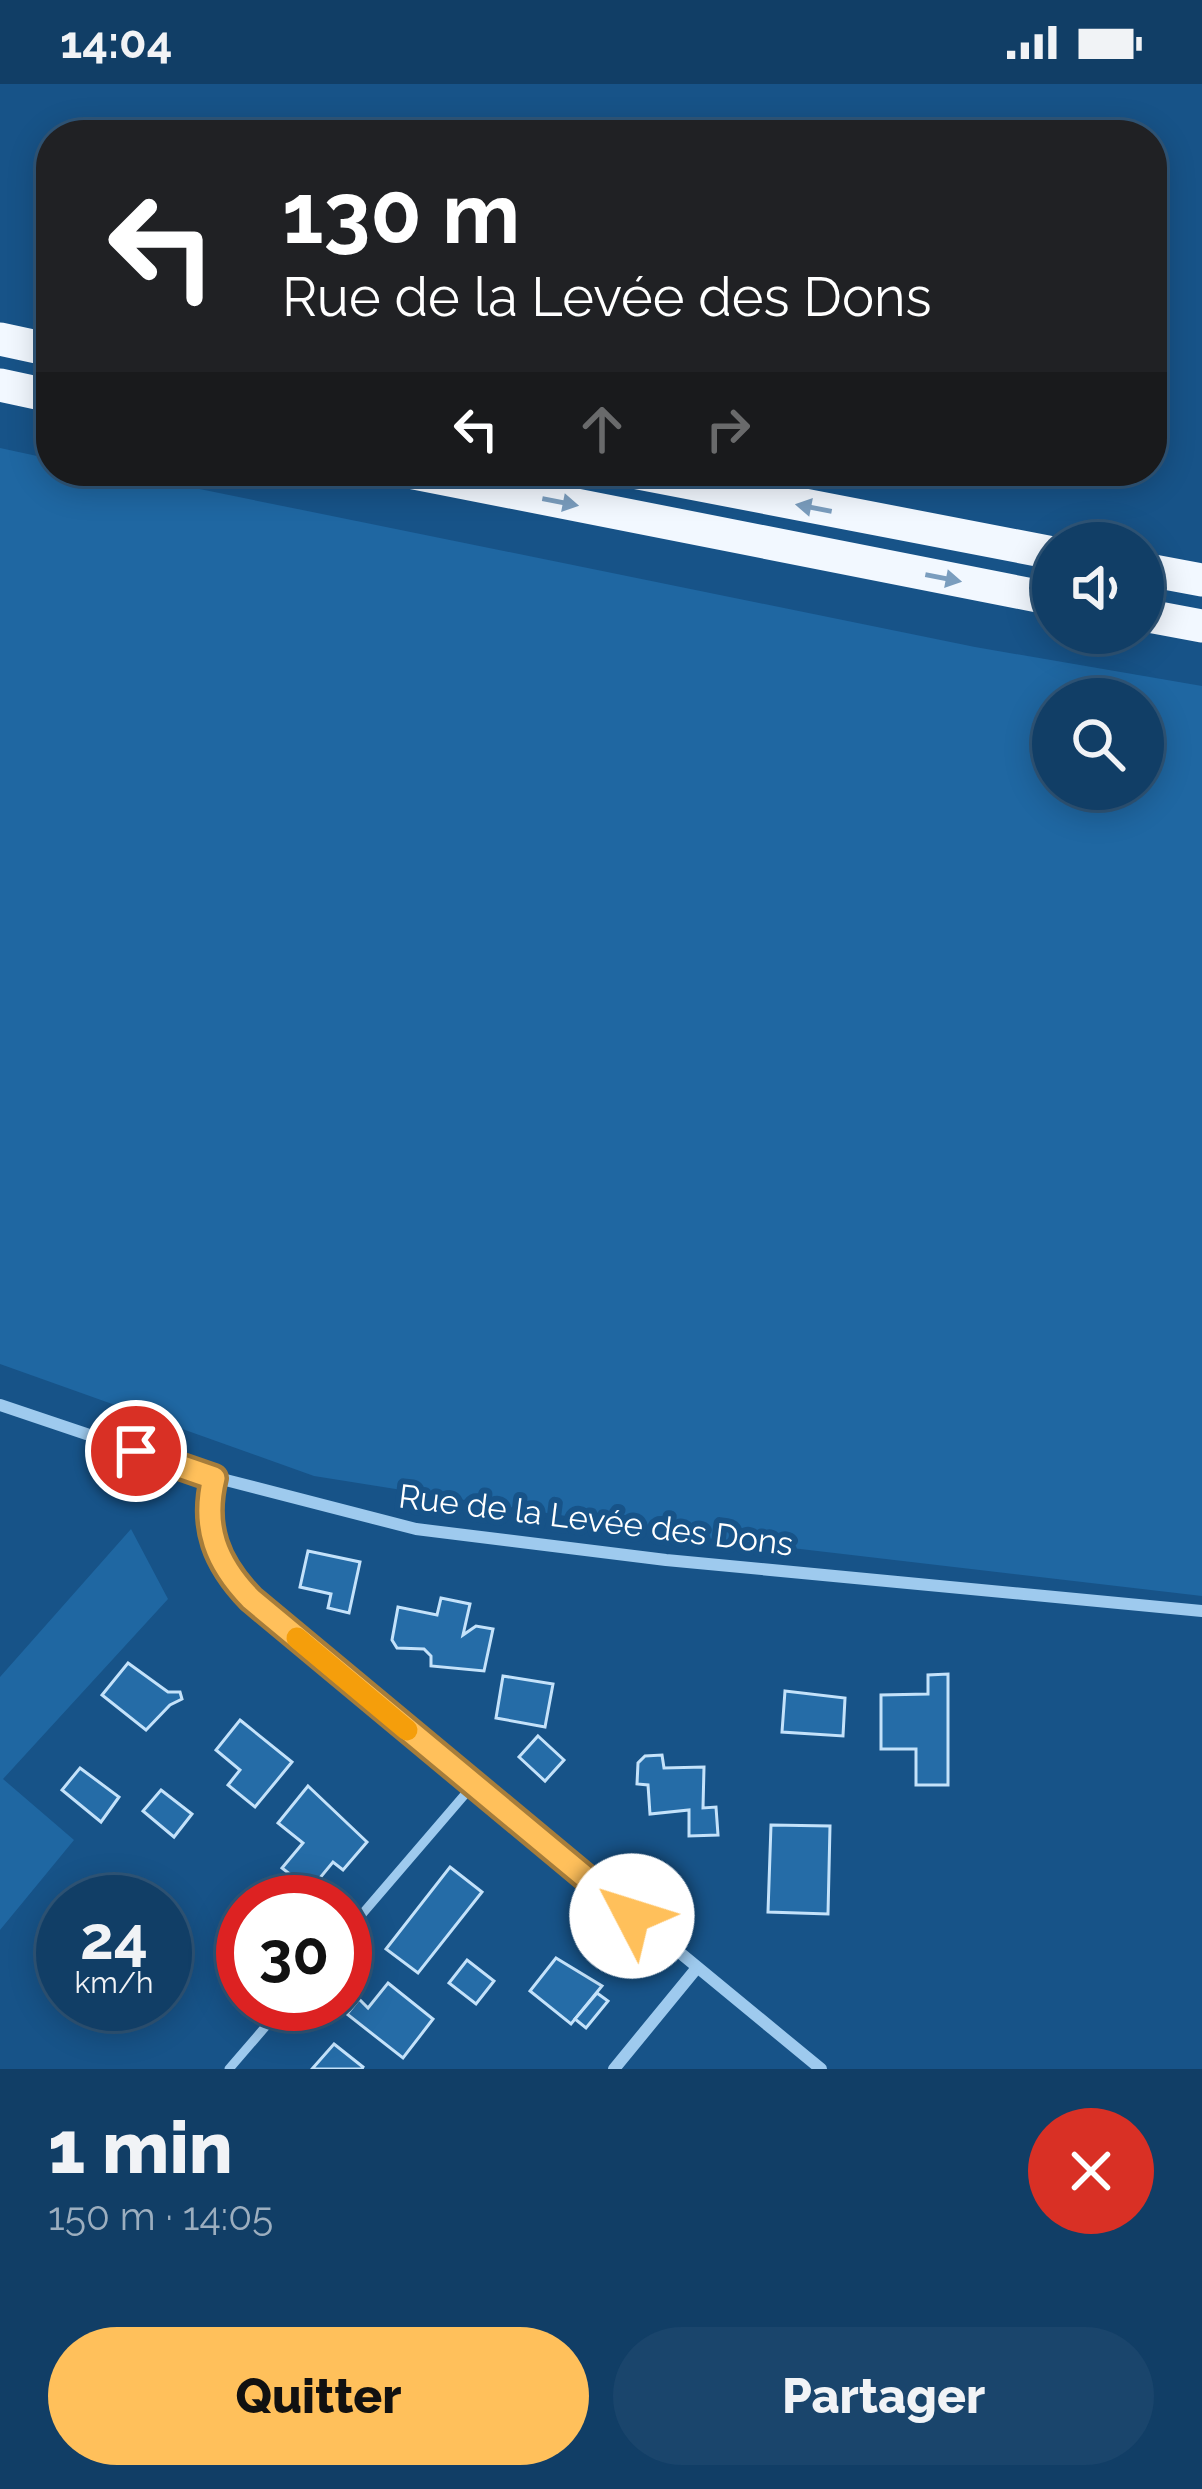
<!DOCTYPE html>
<html lang="fr">
<head>
<meta charset="utf-8">
<style>
  body { margin:0; font-family:Raleway,sans-serif; background:#1a456c; color:#f1f3f6; height:100vh; display:flex; flex-direction:column; font-size:45px; white-space:nowrap }
  * { box-sizing:border-box; margin:0 }
  p { font-size:39px; color:#9caebf }
  .icon { flex:none; width:66px; height:66px; fill:none; stroke:currentColor; stroke-width:2; stroke-linecap:round; stroke-linejoin:round }
  .map { position:relative; height:1985px; overflow:hidden }
  .panel { display:flex; flex-direction:column; background:#113e66; flex:1 }
  .panel>* { flex:none }
  .top-card { position:absolute; left:36px; top:36px; width:1131px; height:366px; border-radius:48px; box-shadow:0 6px 30px #0003,0 0 0 3px #30577a; background:#202124; color:#fff; overflow:hidden }
  .fabs { position:absolute; left:1032px; top:438px; display:grid; gap:24px }
  .fabs a { display:grid; place-items:center; width:132px; height:132px; border-radius:50%; background:#113e66; box-shadow:0 6px 30px #0003,0 0 0 3px #30577a; font-size:60px }
  .speed { position:absolute; left:36px; top:1791px; display:flex; gap:24px; font-size:60px; font-weight:700; text-align:center }
  .speed>* { display:grid; place-content:center; width:156px; height:156px; border-radius:50%; background:#113e66; box-shadow:0 6px 30px #0003,0 0 0 3px #30577a; line-height:1 }
  .speed small { font-size:30px; font-weight:400 }
  .speed .limit { border:18px solid #d22; background:#fff; color:#111 }
  .pin { position:absolute; display:grid; place-items:center; width:102px; height:102px; color:#fff; margin:-51px; border:6px solid #fff; border-radius:50%; box-shadow:0 3px 12px #0007 }
  .me { position:absolute; width:132px; margin:-66px; rotate:310deg; stroke-linejoin:round; filter:drop-shadow(0 0 9px #0008) }
  .turn { display:flex; align-items:center; gap:42px; height:252px; padding:0 48px; font-size:54px }
  .turn .icon { width:156px; height:156px; stroke-width:2.5 }
  .turn b { display:block; font-size:84px; line-height:102px }
  .lanes { display:flex; align-items:center; height:114px; padding:0 48px; background:#0003; justify-content:center; gap:60px; direction:ltr }
  .lanes .off { opacity:.35 }
  .round { display:grid; place-items:center; flex:none; width:126px; height:126px; border-radius:63px; background:#1a456c }
  .head { display:flex; align-items:center; justify-content:space-between; height:204px; padding:0 48px }
  h1 { font-size:72px; font-weight:800; line-height:90px }
  .primary-button { display:flex; gap:24px; margin-top:auto; padding:24px 48px }
  .primary-button a { flex:1; height:138px; border-radius:72px; background:#ffc05b; color:#111; font-size:48px; font-weight:800; line-height:138px; text-align:center }
  .primary-button a+a { background:#1a456c; color:#f1f3f6 }
  .status { display:flex; justify-content:space-between; align-items:center; height:84px; padding:0 60px; background:#113e66; direction:ltr }
  .status svg { height:33px; fill:currentColor }
  .map>svg:first-child { display:block }
  .green { fill:#1f67a2; fill-rule:evenodd }
  .building { fill:#256ca7; stroke:#c4e2fa; stroke-width:3 }
  .lines { fill:none; stroke-linecap:round; stroke-linejoin:round }
  .service { stroke:#9ecaee; stroke-width:9 }
  .minor { stroke:#9ecaee; stroke-width:12 }
  .trunk { stroke:#f2f8ff; stroke-width:33 }
  .oneway { fill:#7a9dbe }
  .route-casing { stroke:#a67d3b; stroke-width:30 }
  .route { stroke:#ffc05b; stroke-width:21 }
  .slow { stroke:#f59e0b; stroke-width:21 }
  .labels { text-anchor:middle; dominant-baseline:central; stroke-width:12; stroke-linejoin:round; paint-order:stroke }
  .street-label { font-size:33px; fill:#fff; stroke:#175388 }
</style>
</head>
<body>
<div class="status"><b>14:04</b><svg viewBox="0 0 49 12"><path d="M0 12V9h3v3zM5 12V6h3v6zM10 12V3h3v9zM15 12V0h3v12zM26 1h20v11H26zM47 4h2v5h-2z"/></svg></div>
<div class="map">
<svg width="1202" height="1985" viewBox="0 0 1202 1985">
  <rect width="100%" height="100%" fill="#175388"/>
  <g class="green">
    <path d="M 0,364 L 51,375 L 51,387 L 111,387 L 975,563 L 1202,602 L 1202,1512 L 698,1453 L 314,1392 L 0,1280 ZM 1143,615 L 1143,705 L 1053,705 L 1053,615 Z"/>
    <path d="M 131,1445 L 168,1515 L 3,1695 L 74,1756 L 0,1846 L 0,1593 Z"/>
  </g>
  <g class="building">
    <path d="M 308,1467 L 360,1478 L 349,1529 L 328,1524 L 331,1510 L 300,1503 Z"/>
    <path d="M 441,1514 L 470,1520 L 463,1551 L 476,1542 L 493,1545 L 484,1587 L 431,1582 L 431,1572 L 424,1565 L 397,1564 L 392,1556 L 398,1523 L 437,1531 Z"/>
    <path d="M 128,1579 L 168,1608 L 180,1608 L 182,1615 L 170,1621 L 146,1646 L 102,1611 Z"/>
    <path d="M 948,1590 L 948,1701 L 916,1701 L 916,1665 L 881,1665 L 881,1611 L 928,1610 L 928,1591 Z"/>
    <path d="M 503,1592 L 553,1600 L 545,1643 L 496,1634 Z"/>
    <path d="M 785,1607 L 845,1614 L 843,1652 L 782,1648 Z"/>
    <path d="M 240,1636 L 292,1678 L 255,1723 L 228,1701 L 240,1686 L 216,1666 Z"/>
    <path d="M 538,1652 L 564,1676 L 545,1697 L 519,1673 Z"/>
    <path d="M 662,1671 L 664,1684 L 704,1683 L 703,1724 L 716,1723 L 718,1751 L 689,1752 L 689,1726 L 650,1730 L 648,1701 L 637,1700 L 638,1679 L 645,1672 Z"/>
    <path d="M 80,1684 L 119,1713 L 101,1738 L 62,1706 Z"/>
    <path d="M 308,1702 L 367,1758 L 343,1786 L 333,1778 L 310,1806 L 282,1784 L 303,1759 L 278,1739 Z"/>
    <path d="M 161,1706 L 192,1730 L 174,1753 L 143,1727 Z"/>
    <path d="M 771,1741 L 830,1742 L 828,1830 L 768,1828 Z"/>
    <path d="M 450,1783 L 482,1808 L 418,1889 L 386,1865 Z"/>
    <path d="M 556,1874 L 602,1902 L 571,1940 L 530,1907 Z"/>
    <path d="M 467,1876 L 494,1897 L 476,1920 L 449,1899 Z"/>
    <path d="M 388,1899 L 433,1935 L 403,1974 L 347,1930 L 359,1915 L 368,1924 Z"/>
    <path d="M 597,1909 L 608,1917 L 586,1944 L 575,1935 Z"/>
    <path d="M 334,1960 L 363,1983 L 362,1985 L 312,1985 Z"/>
  </g>
  <g class="lines">
    <g class="service">
      <path d="M 345,1850 L 473,1701"/>
      <path d="M 229,1985 L 285,1920"/>
    </g>
    <g class="minor">
      <path d="M 0,1321 L 214,1393 L 416,1445 L 666,1476 L 1202,1527"/>
      <path d="M 214,1393 C 201,1443 217,1479 251,1515 L 821,1985"/>
      <path d="M 614,1985 L 696,1885"/>
    </g>
    <g class="trunk">
      <path d="M 0,255 L 51,266"/>
      <path d="M 0,301 L 51,312"/>
      <path d="M 404,387 L 1053,515"/>
      <path d="M 628,387 L 1053,469"/>
      <path d="M 1143,485 L 1202,496"/>
      <path d="M 1143,531 L 1202,542"/>
    </g>
  </g>
  <defs><path id="oneway-solid" d="M-6-.8H1V-3.2L6.5 0L1 3.2V.8H-6Z" transform="scale(3)"/></defs>
  <g class="oneway">
    <use href="#oneway-solid" transform="translate(560 418) rotate(11)"/>
    <use href="#oneway-solid" transform="translate(814 424) rotate(-169)"/>
    <use href="#oneway-solid" transform="translate(943 494) rotate(11)"/>
  </g>
  <g class="lines">
    <defs>
      <path id="route" d="M 136,1367 L 214,1394 C 202,1443 216,1479 251,1515 L 632,1832"/>
    </defs>
    <use href="#route" class="route-casing"/>
    <use href="#route" class="route"/>
    <path class="slow" d="M 297,1554 L 407,1646"/>
  </g>
  <g class="labels">
    <g class="street-label">
      <text transform="translate(596 1436) rotate(7)">Rue de la Levée des Dons</text>
    </g>
  </g>
</svg>
<div class="fabs">
<a><svg class="icon" aria-label="sound" viewBox="0 0 24 24"><path d="M4 9h4l5-4v14l-5-4H4zM17 9q2 3 0 6"/></svg></a>
<a><svg class="icon" aria-label="search" viewBox="0 0 24 24"><circle cx="10" cy="10" r="6"/><path d="M15 15l6 6"/></svg></a>
</div>
<div class="speed"><div>24<small>km/h</small></div><div class="limit">30</div></div>
<div class="pin" style="left:136px;top:1367px;background:#d93025"><svg class="icon" aria-label="arrive" viewBox="0 0 24 24"><path d="M6 21V4h12l-3 4 3 4H6"/></svg></div>
<svg class="me" style="left:632px;top:1832px" viewBox="-20 -20 40 40"><circle r="19" fill="#fff"/><path d="M0-13L10 11 0 6-10 11z" fill="#ffc05b"/></svg>
<div class="top-card">
<div class="turn"><svg class="icon" aria-label="left" viewBox="0 0 24 24"><path d="M17 20v-9H6M10 6l-5 5 5 5"/></svg><div><b>130 m</b>Rue de la Levée des Dons</div></div>
<div class="lanes"><svg class="icon" aria-label="left" viewBox="0 0 24 24"><path d="M17 20v-9H6M10 6l-5 5 5 5"/></svg><svg class="icon off" aria-label="ahead" viewBox="0 0 24 24"><path d="M12 20V5M6 11l6-6 6 6"/></svg><svg class="icon off" aria-label="right" viewBox="0 0 24 24"><path d="M7 20v-9h11M14 6l5 5-5 5"/></svg></div>
</div>
</div>
<section class="panel">
<div class="head"><div><h1>1 min</h1><p>150 m · 14:05</p></div><a class="round" style="background:#d93025;color:#fff"><svg class="icon" aria-label="close" viewBox="0 0 24 24"><path d="M6 6l12 12M18 6L6 18"/></svg></a></div>
<div class="primary-button"><a>Quitter</a><a>Partager</a></div>
</section>
</body>
</html>
